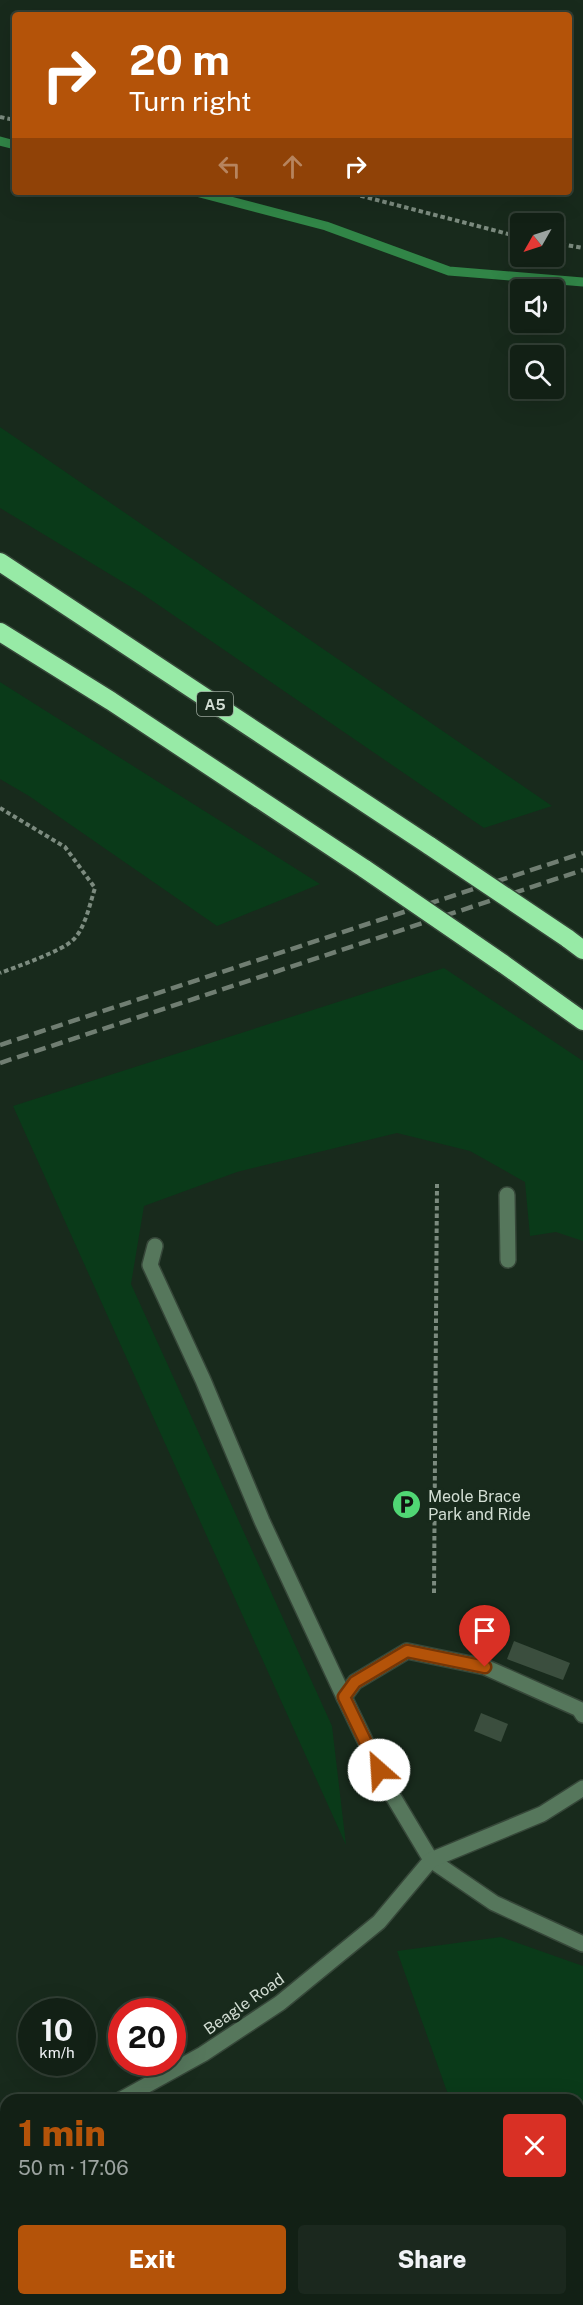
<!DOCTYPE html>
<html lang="en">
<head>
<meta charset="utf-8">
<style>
  body { margin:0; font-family:"Public Sans",sans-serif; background:#1b281e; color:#f1f3f6; height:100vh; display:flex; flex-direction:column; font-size:22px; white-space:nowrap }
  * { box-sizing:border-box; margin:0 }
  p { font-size:20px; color:#9ca3a0 }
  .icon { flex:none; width:33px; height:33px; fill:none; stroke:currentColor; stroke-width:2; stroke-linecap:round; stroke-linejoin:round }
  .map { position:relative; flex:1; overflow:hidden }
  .panel { position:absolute; left:0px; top:2094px; width:584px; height:212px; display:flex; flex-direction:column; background:#122015; border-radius:18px 18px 0 0; box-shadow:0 6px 24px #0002,0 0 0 2px #313e34 }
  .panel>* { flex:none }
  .top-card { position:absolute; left:12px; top:12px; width:560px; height:183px; border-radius:6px; box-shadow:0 6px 24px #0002,0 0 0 2px #313e34; background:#b45309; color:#fff; overflow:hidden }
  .needle { width:39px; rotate:231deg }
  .fabs { position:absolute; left:510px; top:213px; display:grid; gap:12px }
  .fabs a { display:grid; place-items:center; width:54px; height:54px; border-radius:6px; background:#122015; box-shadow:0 6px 24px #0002,0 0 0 2px #313e34; font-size:30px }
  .speed { position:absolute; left:18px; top:1998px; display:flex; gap:12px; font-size:30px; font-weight:700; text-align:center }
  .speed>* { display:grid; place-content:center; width:78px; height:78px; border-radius:50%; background:#122015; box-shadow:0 6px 24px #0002,0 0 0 2px #313e34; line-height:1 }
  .speed small { font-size:15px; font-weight:400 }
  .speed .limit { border:9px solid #d22; background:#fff; color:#111 }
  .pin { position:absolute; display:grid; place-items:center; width:51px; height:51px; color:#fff; margin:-62px -26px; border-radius:50% 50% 50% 0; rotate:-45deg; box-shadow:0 0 6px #0007 }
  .pin .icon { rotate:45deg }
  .me { position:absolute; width:66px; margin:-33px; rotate:334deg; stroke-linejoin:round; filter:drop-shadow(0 0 4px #0008) }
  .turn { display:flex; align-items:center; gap:21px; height:126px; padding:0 18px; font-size:27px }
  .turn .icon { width:78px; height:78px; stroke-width:2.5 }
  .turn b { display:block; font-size:42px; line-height:51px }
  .lanes { display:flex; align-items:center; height:57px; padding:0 18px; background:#0003; justify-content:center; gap:30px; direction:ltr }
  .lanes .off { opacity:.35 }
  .round { display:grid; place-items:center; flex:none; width:63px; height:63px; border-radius:6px; background:#1b281e }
  .headline { display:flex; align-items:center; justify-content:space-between; height:102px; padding:0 18px }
  h1 { font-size:36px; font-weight:800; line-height:45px; color:#b45309 }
  .cta { display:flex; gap:12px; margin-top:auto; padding:12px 18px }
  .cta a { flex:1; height:69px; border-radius:6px; background:#b45309; color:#fff; font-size:24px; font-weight:800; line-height:69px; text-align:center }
  .cta a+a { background:#1b281e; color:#f1f3f6 }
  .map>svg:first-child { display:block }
  .green { fill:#0a3a19 }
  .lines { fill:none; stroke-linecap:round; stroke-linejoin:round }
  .stream { stroke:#318547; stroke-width:9 }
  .building { fill:#3b4e3e }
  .minor-casing { stroke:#364739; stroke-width:18 }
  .major-casing { stroke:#364739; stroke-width:18 }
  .highway-casing { stroke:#364739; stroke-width:21 }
  .path { stroke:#7c8b7f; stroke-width:4; stroke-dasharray:4.5 3; stroke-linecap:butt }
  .minor { stroke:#56775c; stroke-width:15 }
  .major { stroke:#85c991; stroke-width:15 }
  .highway { stroke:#97eaa6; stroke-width:18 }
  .rail { stroke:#707e72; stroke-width:4.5; stroke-dasharray:12 6; stroke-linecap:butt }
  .highway-bridge-casing { stroke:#364739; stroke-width:21; stroke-linecap:butt }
  .highway-bridge { stroke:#97eaa6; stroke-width:18 }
  .route-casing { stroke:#753606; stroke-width:15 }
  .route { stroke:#b45309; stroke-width:10 }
  .labels { text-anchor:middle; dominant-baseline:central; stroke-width:6; stroke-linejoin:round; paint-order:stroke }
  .shield { fill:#182a1c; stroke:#9aa79c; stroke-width:1.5 }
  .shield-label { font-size:15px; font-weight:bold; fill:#d2ddd3 }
  .poi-label { font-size:16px; fill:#d2ddd3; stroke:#182a1c; text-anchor:start }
  .street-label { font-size:16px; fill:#d2ddd3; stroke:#182a1c }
</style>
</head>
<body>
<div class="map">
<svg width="583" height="2305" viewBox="0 0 583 2305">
  <rect width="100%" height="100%" fill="#182a1c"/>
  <g class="green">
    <path d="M 0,427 L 552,806 L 484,828 L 141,593 L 0,508 Z"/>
    <path d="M 0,682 L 320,884 L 217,926 L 29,796 L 0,779 Z"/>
    <path d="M 444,968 L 583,1061 L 583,1241 L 556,1232 L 530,1236 L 525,1182 L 470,1151 L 397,1133 L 237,1172 L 144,1206 L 131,1284 L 332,1726 L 346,1845 L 13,1106 Z"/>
    <path d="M 501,1937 L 583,1966 L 583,2231 L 578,2233 L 578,2100 L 450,2100 L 397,1951 Z"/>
  </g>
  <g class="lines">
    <g class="stream">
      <path d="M 0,141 L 15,145"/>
      <path d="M 196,192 L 326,226 L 449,271 L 583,282"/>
    </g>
  </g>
  <g class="building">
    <path d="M 514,1641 L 570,1663 L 563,1680 L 507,1659 Z"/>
    <path d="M 481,1713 L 508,1724 L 501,1742 L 474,1731 Z"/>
  </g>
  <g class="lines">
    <defs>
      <g id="minor">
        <path d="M 507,1195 L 508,1260"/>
        <path d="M 155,1246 L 150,1265 L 203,1380 L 262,1521 L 344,1697 L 388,1788 L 431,1860 L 494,1903 L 583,1944"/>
        <path d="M 344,1697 L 355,1682 L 407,1651 L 485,1667 L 579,1709 L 583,1715"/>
        <path d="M 120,2100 L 203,2054 L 280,2003 L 379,1922 L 431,1860 L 542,1814 L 583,1788"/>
        <path d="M 0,2144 L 6,2142"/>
        <path d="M 137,2300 L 139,2305"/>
      </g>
      <g id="major">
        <path d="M 578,2262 L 583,2260"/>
        <path d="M 470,2305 L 483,2300"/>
      </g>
      <g id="highway">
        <path d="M 0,562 L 430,846"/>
        <path d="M 0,632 L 111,701 L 365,869"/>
        <path d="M 567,938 L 583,950"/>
        <path d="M 502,963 L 583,1021"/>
      </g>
    </defs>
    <use href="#minor" class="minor-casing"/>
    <use href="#major" class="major-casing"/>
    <use href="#highway" class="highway-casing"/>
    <g class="path">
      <path d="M 0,117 L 15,120"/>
      <path d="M 346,192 L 520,237"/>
      <path d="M 554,243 L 583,248"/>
      <path d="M 0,808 L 65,847 L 95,888 C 90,903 85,929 73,940 C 62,951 16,967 0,973"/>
      <path d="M 434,1593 L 437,1184"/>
    </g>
    <use href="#minor" class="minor"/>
    <use href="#major" class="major"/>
    <use href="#highway" class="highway"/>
    <g class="rail">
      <path d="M 0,1045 L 583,853"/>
      <path d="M 0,1063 L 583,870"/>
    </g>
    <defs>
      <g id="highway-bridge">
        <path d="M 430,846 L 567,938"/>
        <path d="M 365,869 L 502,963"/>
      </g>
    </defs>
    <use href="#highway-bridge" class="highway-bridge-casing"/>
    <use href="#highway-bridge" class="highway-bridge"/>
  </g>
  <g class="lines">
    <defs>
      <path id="route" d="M 379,1770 L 344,1697 L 355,1682 L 407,1651 L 485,1667"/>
    </defs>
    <use href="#route" class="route-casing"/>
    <use href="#route" class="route"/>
  </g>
  <defs>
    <symbol id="parking-disc" viewBox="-11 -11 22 22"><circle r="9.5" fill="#50d674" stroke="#182a1c"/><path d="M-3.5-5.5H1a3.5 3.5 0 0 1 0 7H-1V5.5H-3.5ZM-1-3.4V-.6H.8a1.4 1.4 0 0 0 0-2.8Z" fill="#111"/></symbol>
  </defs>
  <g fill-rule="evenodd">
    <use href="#parking-disc" x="390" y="1488" width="33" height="33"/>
  </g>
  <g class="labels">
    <rect class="shield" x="197" y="692" width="36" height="24" rx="4.5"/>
    <g class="shield-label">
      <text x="215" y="704">A5</text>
    </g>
    <g class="poi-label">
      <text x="428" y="1496">Meole Brace<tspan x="428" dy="18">Park and Ride</tspan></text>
    </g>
    <g class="street-label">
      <text transform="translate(244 2004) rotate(-35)">Beagle Road</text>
    </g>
  </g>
</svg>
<div class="fabs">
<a><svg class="needle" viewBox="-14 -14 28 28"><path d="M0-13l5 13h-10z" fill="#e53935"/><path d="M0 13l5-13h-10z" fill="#9ca3a0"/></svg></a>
<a><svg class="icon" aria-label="sound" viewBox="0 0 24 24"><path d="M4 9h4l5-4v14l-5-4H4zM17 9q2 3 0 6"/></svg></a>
<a><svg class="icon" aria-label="search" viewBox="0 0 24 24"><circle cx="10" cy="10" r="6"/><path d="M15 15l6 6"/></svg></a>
</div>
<div class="speed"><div>10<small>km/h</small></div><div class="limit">20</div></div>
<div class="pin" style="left:485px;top:1667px;background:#d93025"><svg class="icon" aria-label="arrive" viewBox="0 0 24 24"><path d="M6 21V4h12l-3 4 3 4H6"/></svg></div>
<svg class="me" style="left:379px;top:1770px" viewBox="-20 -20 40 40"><circle r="19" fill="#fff"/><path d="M0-13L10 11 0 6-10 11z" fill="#b45309"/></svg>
<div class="top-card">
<div class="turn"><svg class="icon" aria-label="right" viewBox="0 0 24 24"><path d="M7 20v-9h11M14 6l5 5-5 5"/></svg><div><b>20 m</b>Turn right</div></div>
<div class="lanes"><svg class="icon off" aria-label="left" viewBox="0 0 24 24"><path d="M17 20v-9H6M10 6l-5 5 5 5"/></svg><svg class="icon off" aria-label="ahead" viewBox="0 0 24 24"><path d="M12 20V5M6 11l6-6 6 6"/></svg><svg class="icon" aria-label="right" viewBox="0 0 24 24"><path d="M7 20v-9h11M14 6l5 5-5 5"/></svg></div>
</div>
<section class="panel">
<div class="headline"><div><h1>1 min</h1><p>50 m · 17:06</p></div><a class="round" style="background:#d93025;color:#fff"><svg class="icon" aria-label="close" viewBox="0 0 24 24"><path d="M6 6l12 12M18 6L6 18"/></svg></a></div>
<div class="cta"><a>Exit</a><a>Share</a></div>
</section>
</div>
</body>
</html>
